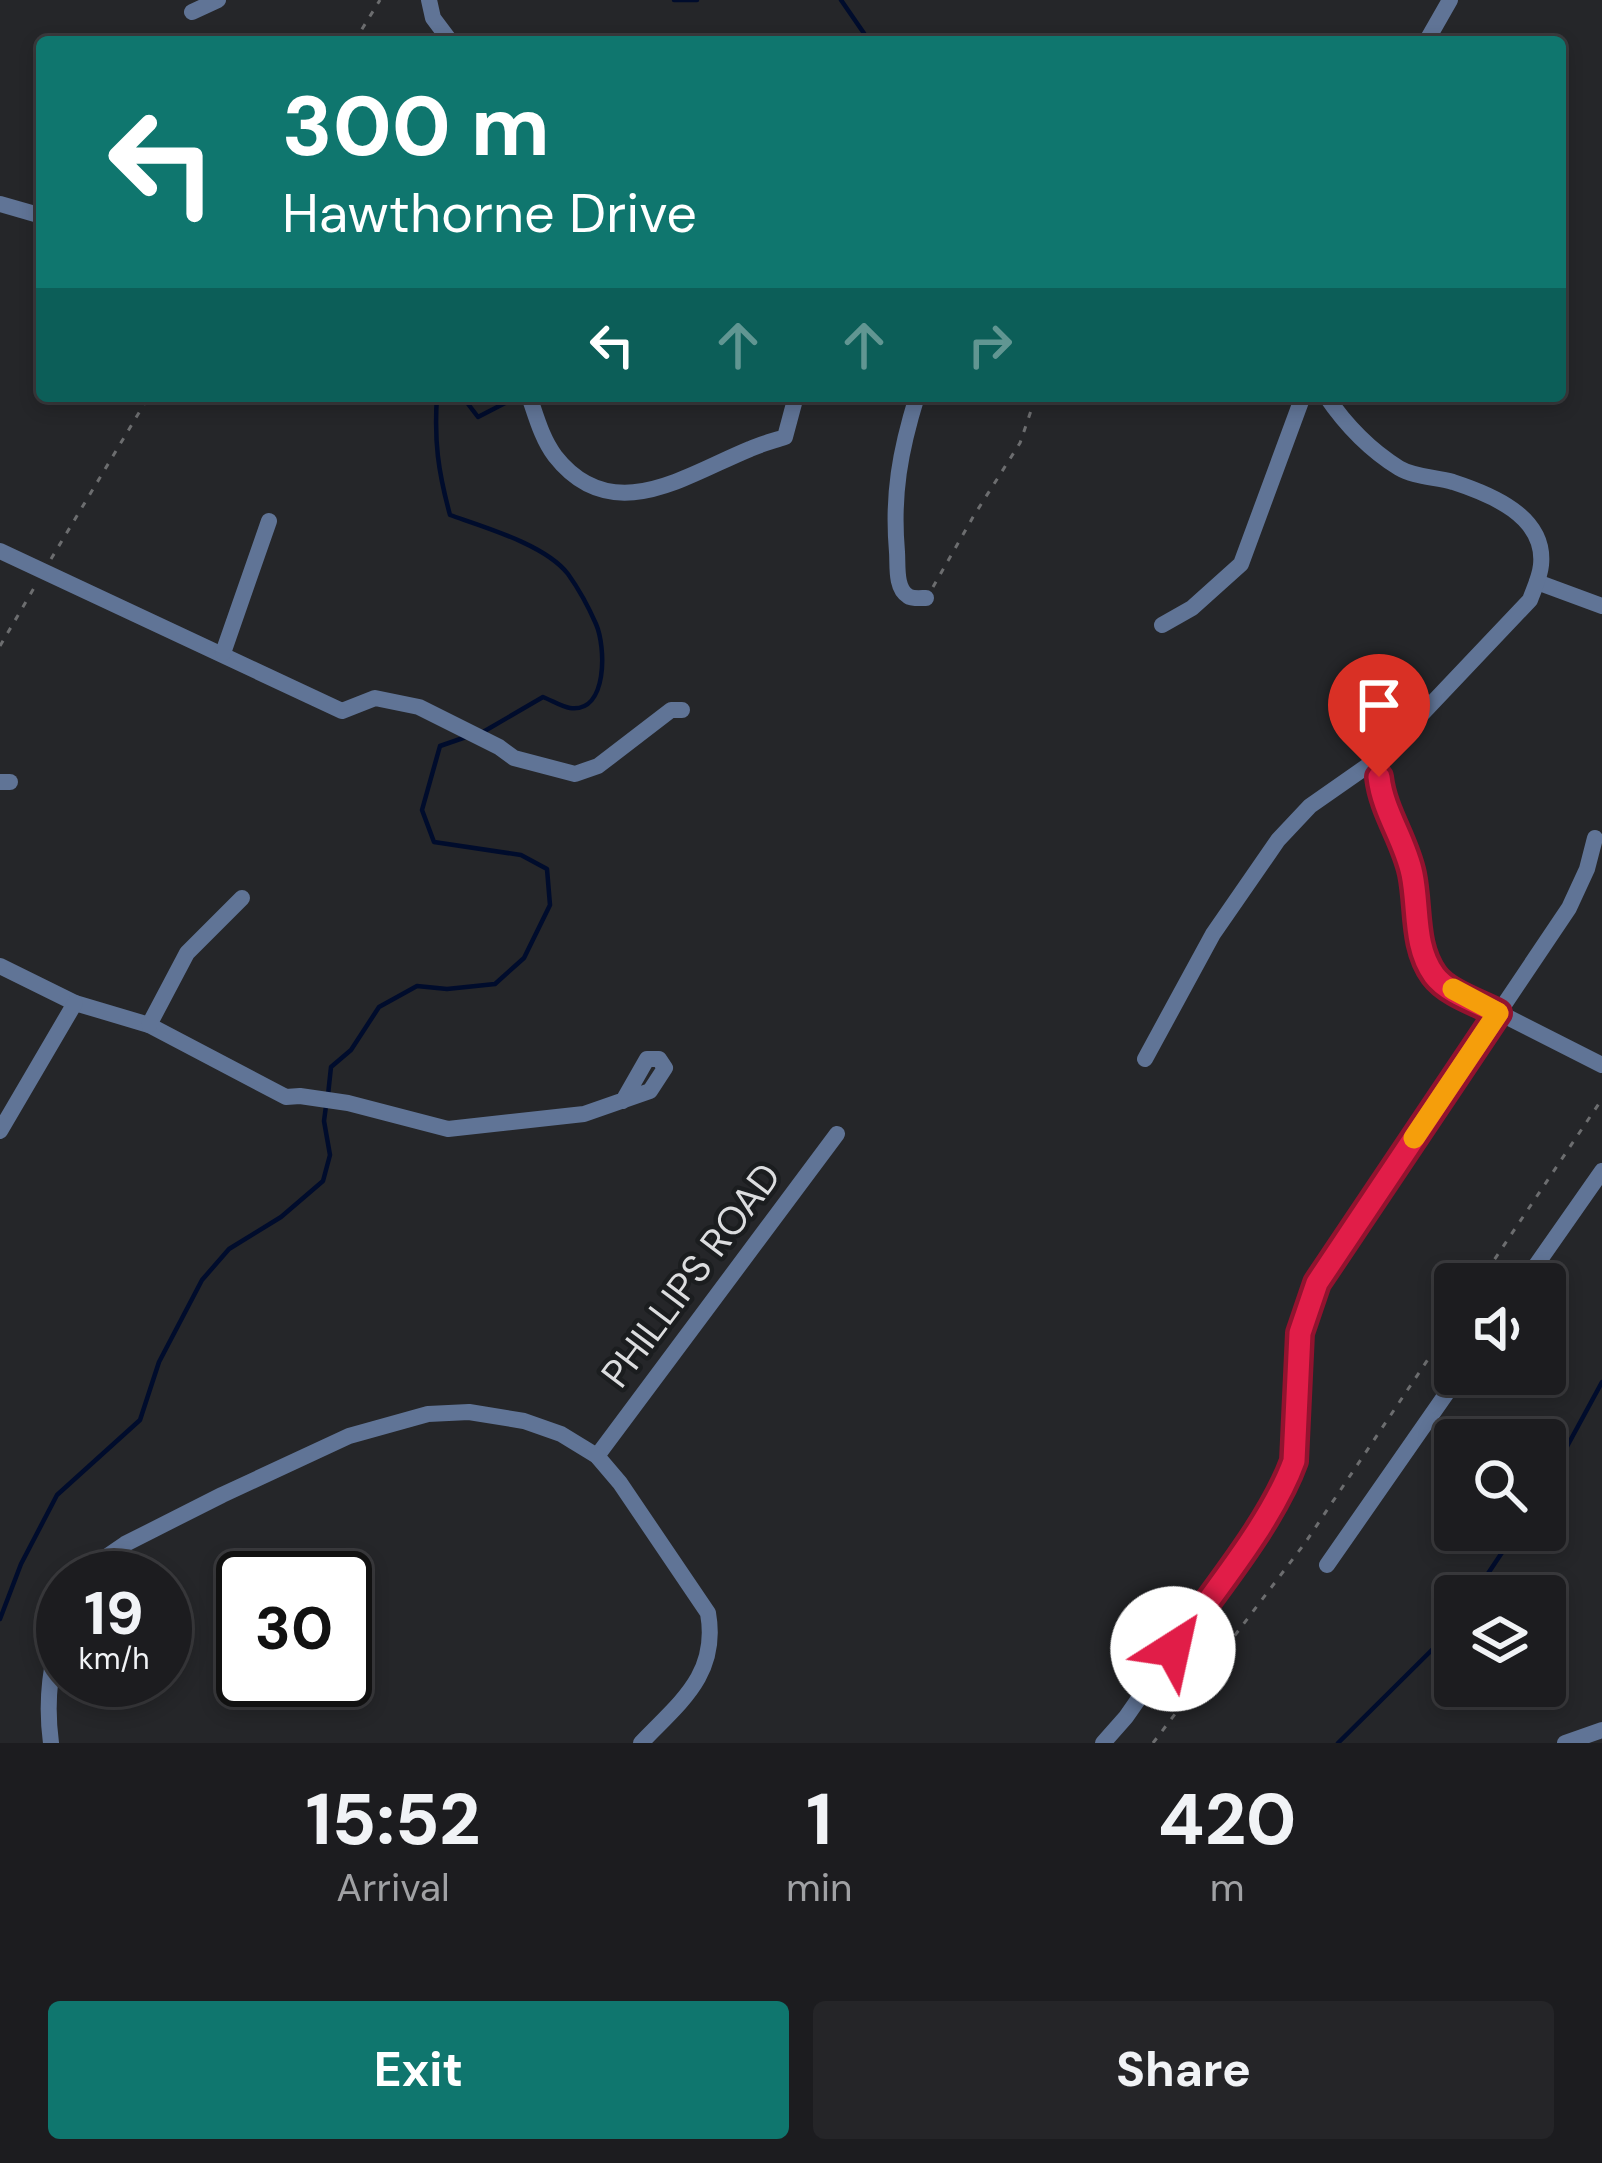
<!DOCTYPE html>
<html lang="en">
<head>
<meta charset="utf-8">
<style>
  body { margin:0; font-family:"DM Sans",sans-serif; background:#252528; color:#f1f3f6; height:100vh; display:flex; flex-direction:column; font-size:45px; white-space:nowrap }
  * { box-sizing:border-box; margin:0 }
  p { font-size:39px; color:#a0a1a4 }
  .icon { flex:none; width:66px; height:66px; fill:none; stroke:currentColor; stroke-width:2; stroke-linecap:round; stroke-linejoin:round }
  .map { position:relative; height:1743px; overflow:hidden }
  .side { display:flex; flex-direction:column; background:#1c1c1f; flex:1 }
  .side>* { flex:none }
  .banner { position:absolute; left:36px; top:36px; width:1530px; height:366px; border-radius:12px; box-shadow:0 6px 18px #0003,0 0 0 3px #3a3a3d; background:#0f766e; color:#fff; overflow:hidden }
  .tools { position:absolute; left:1434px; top:1263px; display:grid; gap:24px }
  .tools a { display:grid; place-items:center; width:132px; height:132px; border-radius:12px; background:#1c1c1f; box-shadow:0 6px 18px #0003,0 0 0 3px #3a3a3d; font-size:60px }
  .speed { position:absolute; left:36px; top:1551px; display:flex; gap:24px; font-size:60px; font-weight:700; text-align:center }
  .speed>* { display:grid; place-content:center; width:156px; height:156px; border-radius:50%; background:#1c1c1f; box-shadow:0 6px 18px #0003,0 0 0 3px #3a3a3d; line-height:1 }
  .speed small { font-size:30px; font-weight:400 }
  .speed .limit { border:6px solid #111; border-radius:18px; background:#fff; color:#111 }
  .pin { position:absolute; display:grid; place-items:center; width:102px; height:102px; color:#fff; margin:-123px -51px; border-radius:50% 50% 50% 0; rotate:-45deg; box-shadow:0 0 12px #0007 }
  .pin .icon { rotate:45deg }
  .me { position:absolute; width:132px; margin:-66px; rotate:35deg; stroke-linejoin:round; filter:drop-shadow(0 0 9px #0008) }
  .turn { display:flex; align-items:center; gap:42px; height:252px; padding:0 48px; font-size:54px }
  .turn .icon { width:156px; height:156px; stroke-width:2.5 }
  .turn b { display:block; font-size:84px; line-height:102px }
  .lanes { display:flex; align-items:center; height:114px; padding:0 48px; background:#0003; justify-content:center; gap:60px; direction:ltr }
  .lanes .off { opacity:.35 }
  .eta { display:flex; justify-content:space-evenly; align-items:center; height:204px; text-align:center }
  .eta b { font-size:72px; font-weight:700; line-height:84px }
  .action { display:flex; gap:24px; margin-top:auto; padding:24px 48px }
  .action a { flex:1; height:138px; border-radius:12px; background:#0f766e; color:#fff; font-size:48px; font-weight:700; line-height:138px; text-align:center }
  .action a+a { background:#252528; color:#f1f3f6 }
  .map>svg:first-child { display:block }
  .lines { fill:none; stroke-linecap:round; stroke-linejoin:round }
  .stream { stroke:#000c2c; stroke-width:4.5 }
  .path { stroke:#6c6d6f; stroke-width:3; stroke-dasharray:6 9; stroke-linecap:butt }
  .minor { stroke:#607496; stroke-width:16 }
  .route-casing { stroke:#92132f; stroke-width:30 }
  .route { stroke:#e11d48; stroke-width:21 }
  .slow { stroke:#f59e0b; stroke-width:21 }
  .labels { text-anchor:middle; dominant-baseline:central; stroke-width:9; stroke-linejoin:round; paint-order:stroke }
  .street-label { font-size:39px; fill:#dcdddf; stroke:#1b1d1f }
</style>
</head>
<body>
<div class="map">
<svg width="1602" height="1743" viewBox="0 0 1602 1743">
  <rect width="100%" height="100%" fill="#252629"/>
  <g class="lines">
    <g class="stream">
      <path d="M 674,0 L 697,0"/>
      <path d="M 841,0 L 870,42"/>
      <path d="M 437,396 C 434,441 438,471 450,515 C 484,527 546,545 568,574 C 578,588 589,608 596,624 C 606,647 608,713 570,708 C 562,707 551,700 543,697 L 483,732"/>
      <path d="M 462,396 L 478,417 L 509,401 L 525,398"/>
      <path d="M 328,1095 L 331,1067 L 351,1050 L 379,1007 L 417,986 L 447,989 L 495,984 L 524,958 L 550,905 L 547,869 L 521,855 L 434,842 L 422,810 L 440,746 L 466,737"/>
      <path d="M 1545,1487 L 1602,1382"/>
      <path d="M 1473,1596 L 1517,1530"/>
      <path d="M 0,1619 L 21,1564 L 57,1495 L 140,1420 L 159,1362 L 202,1280 L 229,1249 L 281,1217 L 323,1181 L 330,1155 L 324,1121 L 326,1106"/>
      <path d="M 1338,1743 L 1449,1633 L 1455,1623"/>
    </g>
    <g class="path">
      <path d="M 354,42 L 380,0"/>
      <path d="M 51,559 L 149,396"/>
      <path d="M 933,587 L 973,517 L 1020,443 L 1036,396"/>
      <path d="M 0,646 L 34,588"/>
      <path d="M 1478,1284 L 1602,1099"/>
      <path d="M 1153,1743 L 1305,1543 L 1455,1319"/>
    </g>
    <g class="minor">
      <path d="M 429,0 L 433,18 L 451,42"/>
      <path d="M 192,12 L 218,0"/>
      <path d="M 1426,42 L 1450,0"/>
      <path d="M 0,204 L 42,216"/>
      <path d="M 529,396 C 536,416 542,439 555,456 C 612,529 686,475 750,449 C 761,444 773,441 785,437 L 796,396"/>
      <path d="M 917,396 C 900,451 892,495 897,552 C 898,565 895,588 908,596 C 912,599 921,598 926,598"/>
      <path d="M 0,551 L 342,711 L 375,698 L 419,707 L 499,747 L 514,758 L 575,774 L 598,766 L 671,710 L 682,710"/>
      <path d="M 1537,582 L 1602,606"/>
      <path d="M 1162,625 L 1192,608 L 1241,564 L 1303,396"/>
      <path d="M 223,653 L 269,521"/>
      <path d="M 1383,755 C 1381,768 1378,781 1381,794 C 1386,815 1401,835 1408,856 C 1421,898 1410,949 1442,984 L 1602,1065"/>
      <path d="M 0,782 L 10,782"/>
      <path d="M 0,966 L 75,1003 L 149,1025 L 286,1097 L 300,1096 L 348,1103 L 448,1129 L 584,1114 L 650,1091 L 665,1068 L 659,1059 L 647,1059 L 623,1101"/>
      <path d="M 149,1025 L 187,953 L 242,898"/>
      <path d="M 1145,1059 L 1213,934 L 1278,840 L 1310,806 L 1383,755 L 1530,600 C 1534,589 1540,577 1541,565 C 1546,516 1490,494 1453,482 C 1436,477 1414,477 1399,468 C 1370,450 1345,424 1326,396"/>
      <path d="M 0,1131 L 75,1003"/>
      <path d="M 1523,1284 L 1602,1171"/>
      <path d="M 597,1456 L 837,1134"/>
      <path d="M 1327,1565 L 1460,1374"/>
      <path d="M 90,1578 L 103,1559 L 125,1544 L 222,1495 L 349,1436 L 428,1414 L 469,1412 L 524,1421 L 561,1434 L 597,1456 L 620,1483 L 708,1613 C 719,1675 679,1703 641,1743"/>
      <path d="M 51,1743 C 45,1699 51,1662 63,1621"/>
      <path d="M 1103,1743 L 1126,1717 L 1268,1513 L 1287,1479 L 1294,1461 L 1300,1333 L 1317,1283 L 1569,908 L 1587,869 L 1595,838"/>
      <path d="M 1565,1743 L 1602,1730"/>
    </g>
  </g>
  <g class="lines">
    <defs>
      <path id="route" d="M 1173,1649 C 1212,1594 1272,1522 1294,1461 L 1300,1333 L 1317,1283 L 1498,1013 C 1479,1003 1447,993 1434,975 C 1413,946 1419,908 1412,874 C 1405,840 1383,812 1379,777"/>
    </defs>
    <use href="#route" class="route-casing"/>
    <use href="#route" class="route"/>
    <path class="slow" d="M 1414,1138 L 1498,1013 L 1453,989"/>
  </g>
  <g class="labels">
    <g class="street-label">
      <text transform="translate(691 1275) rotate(-53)">PHILLIPS ROAD</text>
    </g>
  </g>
</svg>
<div class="tools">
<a><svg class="icon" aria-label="sound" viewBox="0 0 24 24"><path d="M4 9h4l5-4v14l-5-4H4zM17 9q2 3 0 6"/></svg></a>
<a><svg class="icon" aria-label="search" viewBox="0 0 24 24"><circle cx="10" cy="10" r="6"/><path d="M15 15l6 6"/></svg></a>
<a><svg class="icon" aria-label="layers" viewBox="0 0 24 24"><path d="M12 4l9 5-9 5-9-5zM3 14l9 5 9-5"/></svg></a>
</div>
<div class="speed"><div>19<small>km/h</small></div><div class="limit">30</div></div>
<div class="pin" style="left:1379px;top:777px;background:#d93025"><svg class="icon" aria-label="arrive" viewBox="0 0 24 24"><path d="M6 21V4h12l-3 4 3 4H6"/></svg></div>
<svg class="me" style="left:1173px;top:1649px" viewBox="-20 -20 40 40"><circle r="19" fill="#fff"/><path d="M0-13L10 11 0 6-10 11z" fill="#e11d48"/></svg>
<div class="banner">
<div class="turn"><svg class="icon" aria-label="left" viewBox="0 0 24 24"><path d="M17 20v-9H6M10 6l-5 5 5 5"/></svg><div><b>300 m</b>Hawthorne Drive</div></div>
<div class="lanes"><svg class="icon" aria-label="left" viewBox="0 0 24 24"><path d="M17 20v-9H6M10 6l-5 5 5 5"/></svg><svg class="icon off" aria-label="ahead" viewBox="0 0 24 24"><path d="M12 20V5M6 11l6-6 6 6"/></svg><svg class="icon off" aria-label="ahead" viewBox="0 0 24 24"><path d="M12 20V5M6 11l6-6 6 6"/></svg><svg class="icon off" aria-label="right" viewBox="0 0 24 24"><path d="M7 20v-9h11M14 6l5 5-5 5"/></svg></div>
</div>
</div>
<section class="side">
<div class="eta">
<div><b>15:52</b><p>Arrival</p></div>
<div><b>1</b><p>min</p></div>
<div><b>420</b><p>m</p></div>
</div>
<div class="action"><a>Exit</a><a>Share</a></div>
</section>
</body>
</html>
